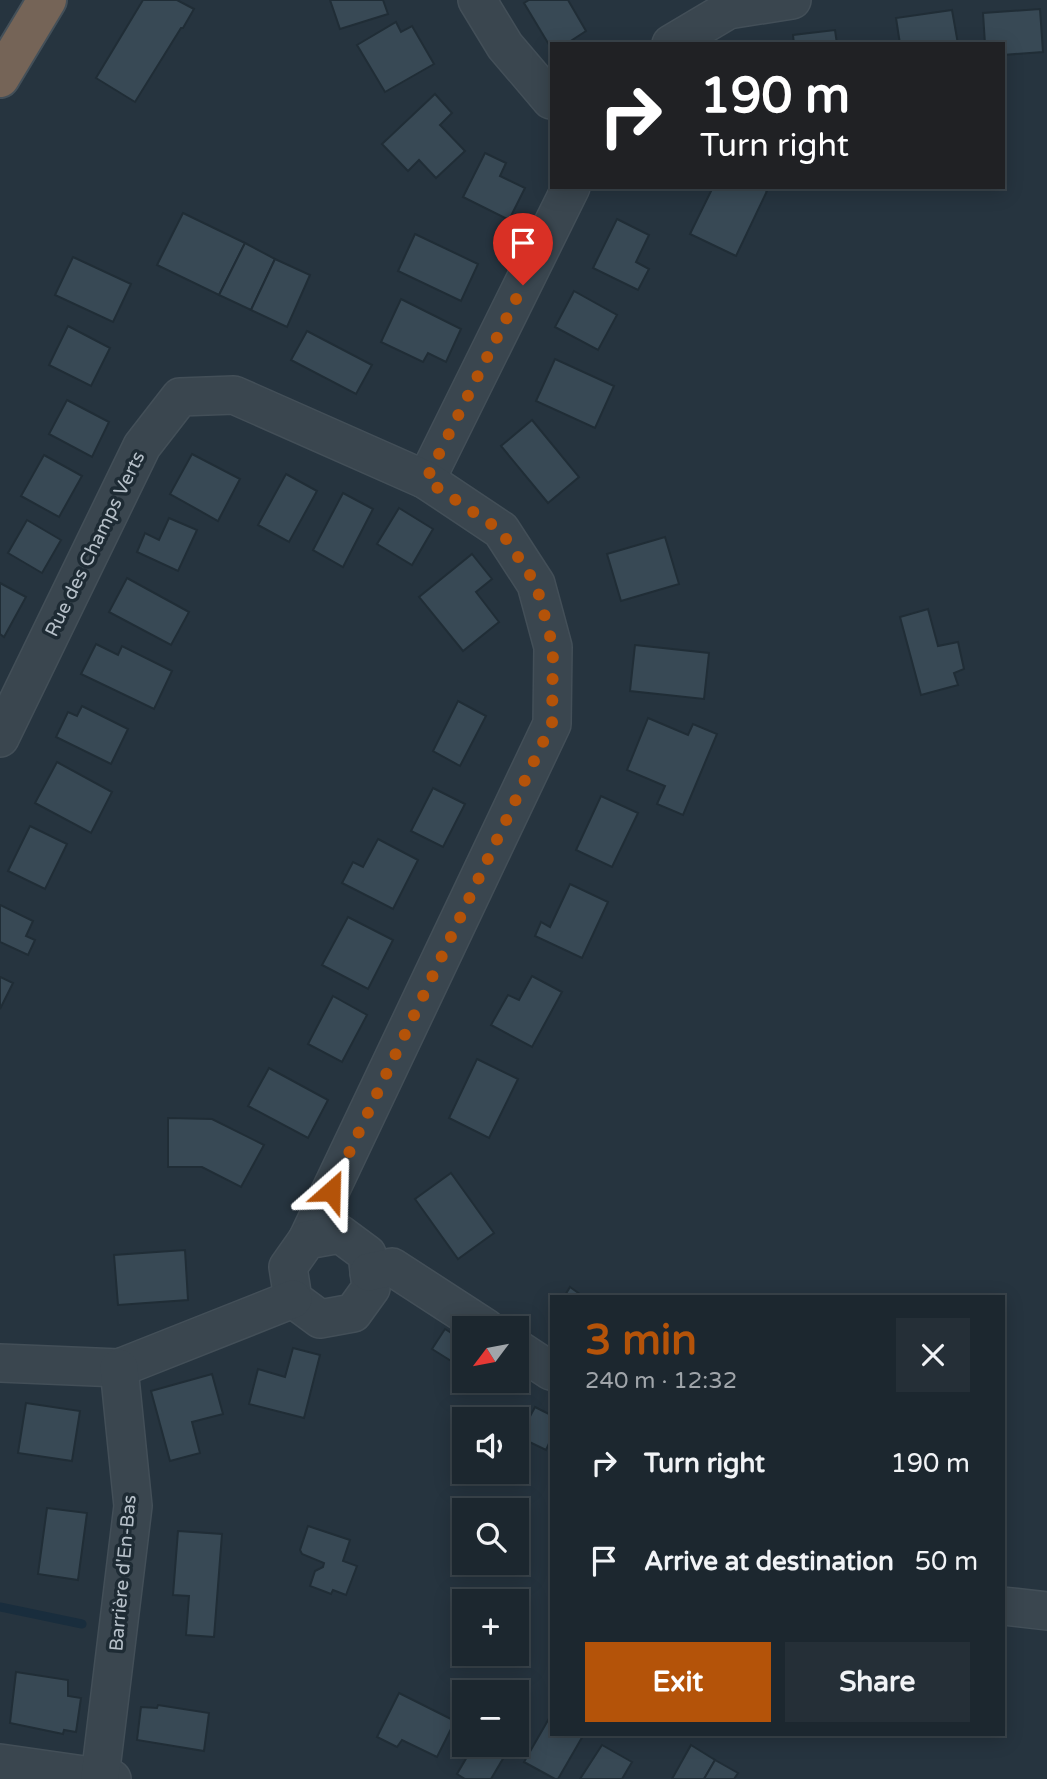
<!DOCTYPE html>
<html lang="en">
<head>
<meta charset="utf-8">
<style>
  body { margin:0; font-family:"Varela Round",sans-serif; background:#252f37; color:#f1f3f6; height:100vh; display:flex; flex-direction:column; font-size:26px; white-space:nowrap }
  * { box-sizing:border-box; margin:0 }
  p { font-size:23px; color:#a0a5aa }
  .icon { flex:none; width:38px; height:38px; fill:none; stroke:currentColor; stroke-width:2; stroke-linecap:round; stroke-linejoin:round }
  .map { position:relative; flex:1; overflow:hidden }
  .drawer { position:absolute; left:550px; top:1295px; width:455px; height:441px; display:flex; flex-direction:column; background:#1c272f; border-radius:0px; box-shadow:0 4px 18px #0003,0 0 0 2px #3a444b }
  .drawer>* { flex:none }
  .banner { position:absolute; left:550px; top:42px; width:455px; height:147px; border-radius:0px; box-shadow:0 4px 18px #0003,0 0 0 2px #3a444b; background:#202124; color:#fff; overflow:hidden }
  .needle { width:46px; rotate:238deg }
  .tools { position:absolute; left:452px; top:1316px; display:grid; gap:14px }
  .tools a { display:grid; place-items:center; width:77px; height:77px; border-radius:0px; background:#1c272f; box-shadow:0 4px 18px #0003,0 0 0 2px #3a444b; font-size:35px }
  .pin { position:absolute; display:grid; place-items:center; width:60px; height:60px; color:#fff; margin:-72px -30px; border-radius:50% 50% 50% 0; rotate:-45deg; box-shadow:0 0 7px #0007 }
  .pin .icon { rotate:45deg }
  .me { position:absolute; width:77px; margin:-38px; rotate:25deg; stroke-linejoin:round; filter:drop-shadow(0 0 5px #0008) }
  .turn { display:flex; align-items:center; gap:24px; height:147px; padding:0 35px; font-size:32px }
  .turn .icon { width:91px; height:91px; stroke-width:2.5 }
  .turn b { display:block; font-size:49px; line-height:60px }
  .round { display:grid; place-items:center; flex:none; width:74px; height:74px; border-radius:0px; background:#252f37 }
  .headline { display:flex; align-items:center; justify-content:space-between; height:119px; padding:0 35px }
  h1 { font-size:42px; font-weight:700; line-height:52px; color:#b45309 }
  .primary-button { display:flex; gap:14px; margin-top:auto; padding:14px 35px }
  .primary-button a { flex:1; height:80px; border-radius:0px; background:#b45309; color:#fff; font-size:28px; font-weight:700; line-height:80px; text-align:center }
  .primary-button a+a { background:#252f37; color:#f1f3f6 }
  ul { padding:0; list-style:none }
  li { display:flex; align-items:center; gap:21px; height:98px; padding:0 35px }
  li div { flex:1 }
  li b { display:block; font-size:26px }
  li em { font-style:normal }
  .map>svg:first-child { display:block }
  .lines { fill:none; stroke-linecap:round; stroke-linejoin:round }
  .stream { stroke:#192d3d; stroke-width:9 }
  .building { fill:#384955; stroke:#202d36; stroke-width:2 }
  .minor-casing { stroke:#434f58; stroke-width:40 }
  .highway-casing { stroke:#445059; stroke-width:42 }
  .minor { stroke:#3a464f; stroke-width:37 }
  .highway { stroke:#756457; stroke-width:38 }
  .route { stroke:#b45309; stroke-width:12; stroke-dasharray:0 21.6 }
  .labels { text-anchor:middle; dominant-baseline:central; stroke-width:7; stroke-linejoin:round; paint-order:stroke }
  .street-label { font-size:19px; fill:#b6c0c9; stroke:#1e2b34 }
</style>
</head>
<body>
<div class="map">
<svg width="1047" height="1779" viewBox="0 0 1047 1779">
  <rect width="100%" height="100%" fill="#26343f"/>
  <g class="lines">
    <path class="stream" d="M 0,1607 L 82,1624"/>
  </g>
  <g class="building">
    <path d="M 143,0 L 177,0 L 194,9 L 183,28 L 181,28 L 135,102 L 96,78 Z"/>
    <path d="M 330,0 L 383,0 L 388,14 L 340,29 Z"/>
    <path d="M 529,0 L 568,0 L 586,31 L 566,44 L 551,44 L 551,48 L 524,3 Z"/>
    <path d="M 1040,9 L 1043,52 L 1003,55 L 1003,44 L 985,44 L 983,13 Z"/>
    <path d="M 952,10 L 958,44 L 900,44 L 896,18 Z"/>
    <path d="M 396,22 L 401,32 L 412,26 L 434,64 L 385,92 L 357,45 Z"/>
    <path d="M 835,30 L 837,44 L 794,44 L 793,35 Z"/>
    <path d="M 435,94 L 452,113 L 440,125 L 465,151 L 436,178 L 419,160 L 408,171 L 382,144 Z"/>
    <path d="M 485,153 L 506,163 L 500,176 L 525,188 L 509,220 L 463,197 Z"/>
    <path d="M 713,187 L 759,187 L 767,191 L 736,256 L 690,234 Z"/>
    <path d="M 183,213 L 245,243 L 219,295 L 157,265 Z"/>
    <path d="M 617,219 L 649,235 L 636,262 L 649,269 L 638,290 L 593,268 Z"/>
    <path d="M 415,234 L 478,264 L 461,301 L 398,271 Z"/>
    <path d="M 245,243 L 275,259 L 251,310 L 219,295 Z"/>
    <path d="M 73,257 L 131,284 L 113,322 L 55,295 Z"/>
    <path d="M 275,259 L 310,275 L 287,327 L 251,310 Z"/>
    <path d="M 574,291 L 617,315 L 598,350 L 555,327 Z"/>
    <path d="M 401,299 L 461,329 L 446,362 L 428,353 L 423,362 L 381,342 Z"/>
    <path d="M 68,326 L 110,348 L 91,386 L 49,365 Z"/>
    <path d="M 307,331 L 372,365 L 356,394 L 291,360 Z"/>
    <path d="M 555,359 L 614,386 L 595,428 L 536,401 Z"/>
    <path d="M 67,400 L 109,422 L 92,457 L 49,434 Z"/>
    <path d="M 532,420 L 579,477 L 548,503 L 501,446 Z"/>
    <path d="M 192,454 L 240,479 L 218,521 L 170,494 Z"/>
    <path d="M 44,455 L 82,476 L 59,517 L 21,496 Z"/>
    <path d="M 286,474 L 317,491 L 289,542 L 258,525 Z"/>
    <path d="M 343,493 L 373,509 L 343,567 L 313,550 Z"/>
    <path d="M 399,508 L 433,529 L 412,565 L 377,544 Z"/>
    <path d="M 169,518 L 197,530 L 178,571 L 137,552 L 145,533 L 159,540 Z"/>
    <path d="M 27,520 L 61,540 L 42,573 L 8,553 Z"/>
    <path d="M 665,537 L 679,584 L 621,601 L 607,554 Z"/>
    <path d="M 472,554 L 492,579 L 476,592 L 499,622 L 463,651 L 419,597 Z"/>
    <path d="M 127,578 L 189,612 L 171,645 L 109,612 Z"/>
    <path d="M 0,583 L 26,597 L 4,637 L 0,634 Z"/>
    <path d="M 928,609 L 938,646 L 958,642 L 964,669 L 954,673 L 958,685 L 921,695 L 900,617 Z"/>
    <path d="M 96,644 L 118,655 L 122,646 L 172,671 L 154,709 L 81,674 Z"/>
    <path d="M 635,645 L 709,653 L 704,699 L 630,691 Z"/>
    <path d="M 458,701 L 486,716 L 460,766 L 433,751 Z"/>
    <path d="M 82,706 L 128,729 L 111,764 L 56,737 L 68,712 L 77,716 Z"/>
    <path d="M 648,718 L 688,735 L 693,724 L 717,734 L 683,815 L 657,804 L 665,786 L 627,770 Z"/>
    <path d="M 57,762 L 112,792 L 91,833 L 35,803 Z"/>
    <path d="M 433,788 L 465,804 L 443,847 L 411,831 Z"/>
    <path d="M 601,796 L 638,813 L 612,867 L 576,850 Z"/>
    <path d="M 30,826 L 67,844 L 45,889 L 8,871 Z"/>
    <path d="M 378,839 L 418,860 L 393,909 L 342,883 L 353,862 L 363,867 Z"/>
    <path d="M 570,884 L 608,902 L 582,958 L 535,936 L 541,922 L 550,927 Z"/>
    <path d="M 0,905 L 33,921 L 26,936 L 35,940 L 28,955 L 0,942 Z"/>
    <path d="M 348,917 L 393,940 L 368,989 L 322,965 Z"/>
    <path d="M 532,976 L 562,992 L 532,1047 L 491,1025 L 508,995 L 519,1000 Z"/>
    <path d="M 0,977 L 13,983 L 0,1009 Z"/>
    <path d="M 333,996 L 367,1015 L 342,1062 L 308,1044 Z"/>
    <path d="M 477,1059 L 518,1079 L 489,1138 L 449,1118 Z"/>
    <path d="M 269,1068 L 328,1100 L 308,1138 L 248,1106 Z"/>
    <path d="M 168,1118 L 212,1119 L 264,1145 L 241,1187 L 202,1167 L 168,1167 Z"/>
    <path d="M 451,1173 L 494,1233 L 458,1259 L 415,1199 Z"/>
    <path d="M 185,1250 L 188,1300 L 118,1305 L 114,1255 Z"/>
    <path d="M 570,1287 L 584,1297 L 564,1297 Z"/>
    <path d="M 445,1329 L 464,1341 L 464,1369 L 432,1349 Z"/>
    <path d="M 293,1348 L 320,1355 L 304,1418 L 249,1404 L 258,1369 L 285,1377 Z"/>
    <path d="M 212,1374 L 223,1414 L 192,1422 L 200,1453 L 170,1461 L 151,1391 Z"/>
    <path d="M 26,1403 L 80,1411 L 72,1461 L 18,1453 Z"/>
    <path d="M 535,1407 L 551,1415 L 551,1439 L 546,1450 L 519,1437 Z"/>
    <path d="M 47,1508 L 87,1513 L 78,1580 L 38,1574 Z"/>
    <path d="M 308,1526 L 350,1540 L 343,1561 L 357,1566 L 346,1595 L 333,1590 L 331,1594 L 310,1586 L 315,1571 L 323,1567 L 324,1563 L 302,1554 L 300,1550 Z"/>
    <path d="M 178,1531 L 222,1534 L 214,1637 L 186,1635 L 189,1596 L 173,1595 Z"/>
    <path d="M 16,1672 L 68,1680 L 68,1696 L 81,1698 L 76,1732 L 64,1730 L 63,1734 L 10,1723 Z"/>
    <path d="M 399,1693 L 455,1721 L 437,1757 L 402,1740 L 397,1747 L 377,1737 Z"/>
    <path d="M 158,1705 L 209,1713 L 204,1751 L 137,1740 L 141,1707 L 157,1708 Z"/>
    <path d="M 551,1715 L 551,1734 L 584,1734 L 558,1779 L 555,1779 L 524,1762 Z"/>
    <path d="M 474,1745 L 511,1745 L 491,1779 L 465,1779 L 457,1774 Z"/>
    <path d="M 602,1745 L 632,1762 L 622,1779 L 580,1779 Z"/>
    <path d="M 691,1745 L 715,1760 L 704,1779 L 672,1779 Z"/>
    <path d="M 715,1760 L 738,1773 L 734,1779 L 704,1779 Z"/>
  </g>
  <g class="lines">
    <defs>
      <g id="minor">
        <path d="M 477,0 L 505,46 L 551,100"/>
        <path d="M 671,44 L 728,10 L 792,0"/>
        <path d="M 426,480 L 571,187"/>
        <path d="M 0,738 L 142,446 L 180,397 L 234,395 L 426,480 L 501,530 L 536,584 L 553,647 L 552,724 L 307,1240"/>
        <path d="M 340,1234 L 367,1254 L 371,1288 L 353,1313 L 320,1319 L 293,1299 L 288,1267 L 307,1240 Z"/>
        <path d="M 369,1272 L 392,1267 L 486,1328"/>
        <path d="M 516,1348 L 551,1371"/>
        <path d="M 0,1363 L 119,1368 L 293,1299"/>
        <path d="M 1003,1606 L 1047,1611"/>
        <path d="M 0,1763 L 112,1779"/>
        <path d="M 100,1777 L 133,1506 L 119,1368"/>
      </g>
      <path id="highway" d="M 0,78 L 47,0"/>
    </defs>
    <use href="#minor" class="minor-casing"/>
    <use href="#highway" class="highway-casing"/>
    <use href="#minor" class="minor"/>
    <use href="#highway" class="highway"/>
  </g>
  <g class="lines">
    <path class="route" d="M 331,1191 L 552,723 L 553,647 L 536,584 L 500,530 L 426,480 L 523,285"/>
  </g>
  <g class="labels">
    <g class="street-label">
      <text transform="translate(95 544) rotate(-64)">Rue des Champs Verts</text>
      <text transform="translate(123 1573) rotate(-85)">Barrière d'En-Bas</text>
    </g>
  </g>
</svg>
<div class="tools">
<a><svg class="needle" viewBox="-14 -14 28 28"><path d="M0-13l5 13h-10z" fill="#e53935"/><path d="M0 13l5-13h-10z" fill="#a0a5aa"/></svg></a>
<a><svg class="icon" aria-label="sound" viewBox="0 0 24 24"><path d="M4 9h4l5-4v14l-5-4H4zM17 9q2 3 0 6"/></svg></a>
<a><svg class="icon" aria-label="search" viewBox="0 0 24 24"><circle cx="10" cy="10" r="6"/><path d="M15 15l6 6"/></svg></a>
<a>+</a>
<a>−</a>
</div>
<div class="pin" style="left:523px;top:285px;background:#d93025"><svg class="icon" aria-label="arrive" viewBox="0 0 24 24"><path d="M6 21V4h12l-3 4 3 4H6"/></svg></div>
<svg class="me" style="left:331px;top:1191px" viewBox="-20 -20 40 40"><path d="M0-17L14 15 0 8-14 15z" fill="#b45309" stroke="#fff" stroke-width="4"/></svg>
<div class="banner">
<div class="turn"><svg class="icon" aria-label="right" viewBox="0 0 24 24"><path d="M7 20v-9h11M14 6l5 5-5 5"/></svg><div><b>190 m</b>Turn right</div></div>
</div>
<section class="drawer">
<div class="headline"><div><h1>3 min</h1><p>240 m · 12:32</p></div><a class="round"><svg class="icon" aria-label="close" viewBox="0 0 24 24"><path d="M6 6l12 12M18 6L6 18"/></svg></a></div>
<ul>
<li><svg class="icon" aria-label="right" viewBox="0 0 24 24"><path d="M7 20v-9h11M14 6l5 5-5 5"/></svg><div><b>Turn right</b></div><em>190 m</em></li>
<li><svg class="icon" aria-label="arrive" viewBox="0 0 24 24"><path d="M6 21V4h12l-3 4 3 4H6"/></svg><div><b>Arrive at destination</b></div><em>50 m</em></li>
</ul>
<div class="primary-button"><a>Exit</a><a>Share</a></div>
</section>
</div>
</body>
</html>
